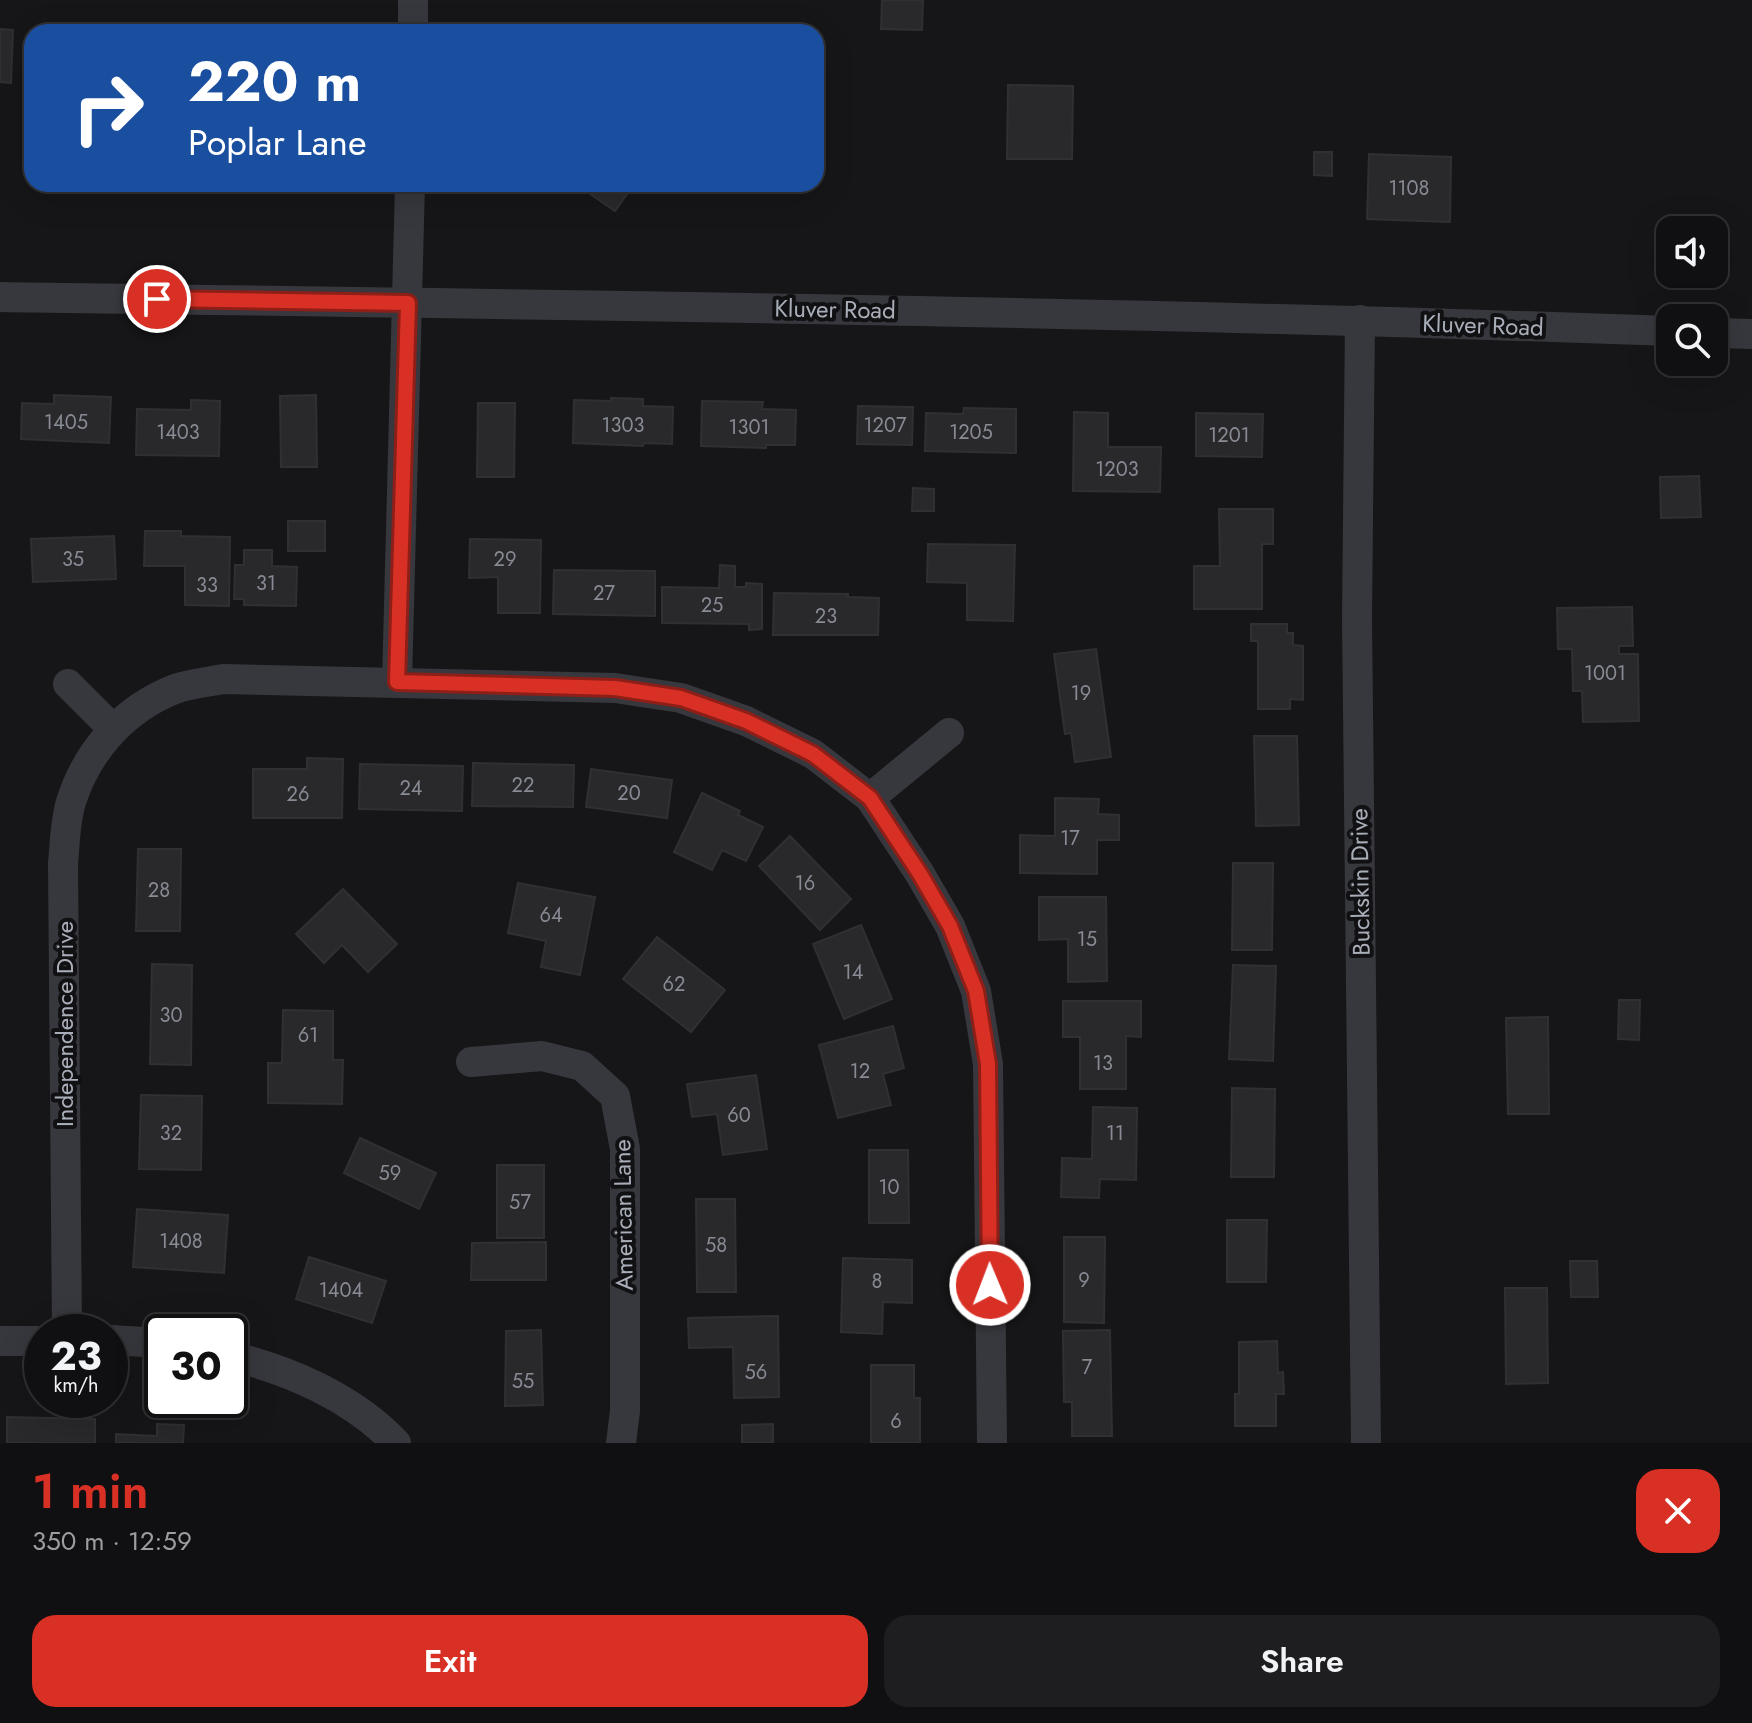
<!DOCTYPE html>
<html lang="en">
<head>
<meta charset="utf-8">
<style>
  body { margin:0; font-family:Jost,sans-serif; background:#1e1e20; color:#f1f3f6; height:100vh; display:flex; flex-direction:column; font-size:30px; white-space:nowrap }
  * { box-sizing:border-box; margin:0 }
  p { font-size:26px; color:#9c9d9f }
  .icon { flex:none; width:44px; height:44px; fill:none; stroke:currentColor; stroke-width:2; stroke-linecap:round; stroke-linejoin:round }
  .map { position:relative; height:1443px; overflow:hidden }
  .details { display:flex; flex-direction:column; background:#101012; flex:1 }
  .details>* { flex:none }
  .hud { position:absolute; left:24px; top:24px; width:800px; height:168px; border-radius:24px; box-shadow:0 8px 32px #0002,0 0 0 2px #303032; background:#1a4fa0; color:#fff; overflow:hidden }
  .controls { position:absolute; left:1656px; top:216px; display:grid; gap:16px }
  .controls a { display:grid; place-items:center; width:72px; height:72px; border-radius:16px; background:#101012; box-shadow:0 8px 32px #0002,0 0 0 2px #303032; font-size:40px }
  .speed { position:absolute; left:24px; top:1314px; display:flex; gap:16px; font-size:40px; font-weight:700; text-align:center }
  .speed>* { display:grid; place-content:center; width:104px; height:104px; border-radius:50%; background:#101012; box-shadow:0 8px 32px #0002,0 0 0 2px #303032; line-height:1 }
  .speed small { font-size:20px; font-weight:400 }
  .speed .limit { border:4px solid #111; border-radius:12px; background:#fff; color:#111 }
  .pin { position:absolute; display:grid; place-items:center; width:68px; height:68px; color:#fff; margin:-34px; border:4px solid #fff; border-radius:50%; box-shadow:0 2px 8px #0007 }
  .me { position:absolute; width:88px; margin:-44px; rotate:359deg; stroke-linejoin:round; filter:drop-shadow(0 0 6px #0008) }
  .turn { display:flex; align-items:center; gap:28px; height:168px; padding:0 32px; font-size:36px }
  .turn .icon { width:104px; height:104px; stroke-width:2.5 }
  .turn b { display:block; font-size:56px; line-height:68px }
  .round { display:grid; place-items:center; flex:none; width:84px; height:84px; border-radius:24px; background:#1e1e20 }
  .overview { display:flex; align-items:center; justify-content:space-between; height:136px; padding:0 32px }
  h1 { font-size:48px; font-weight:600; line-height:60px; color:#d93025 }
  .cta { display:flex; gap:16px; margin-top:auto; padding:16px 32px }
  .cta a { flex:1; height:92px; border-radius:24px; background:#d93025; color:#fff; font-size:32px; font-weight:600; line-height:92px; text-align:center }
  .cta a+a { background:#1e1e20; color:#f1f3f6 }
  .map>svg:first-child { display:block }
  .building { fill:#29292c; stroke:#303034; stroke-width:2 }
  .lines { fill:none; stroke-linecap:round; stroke-linejoin:round }
  .street { stroke:#37383d; stroke-width:30 }
  .route-casing { stroke:#8d1f18; stroke-width:20 }
  .route { stroke:#d93025; stroke-width:14 }
  .labels { text-anchor:middle; dominant-baseline:central; stroke-width:8; stroke-linejoin:round; paint-order:stroke }
  .number-label { font-size:20px; fill:#888b94 }
  .street-label { font-size:24px; fill:#a8adb8; stroke:#111113 }
</style>
</head>
<body>
<div class="map">
<svg width="1752" height="1443" viewBox="0 0 1752 1443">
  <rect width="100%" height="100%" fill="#161618"/>
  <g class="building">
    <path d="M 882,0 L 923,0 L 922,30 L 881,29 Z"/>
    <path d="M 0,29 L 13,30 L 11,83 L 0,82 Z"/>
    <path d="M 1008,85 L 1073,86 L 1072,159 L 1007,159 Z"/>
    <path d="M 1314,152 L 1332,152 L 1332,176 L 1314,175 Z"/>
    <path d="M 1369,154 L 1451,157 L 1450,222 L 1367,219 Z"/>
    <path d="M 576,184 L 634,184 L 615,211 Z"/>
    <path d="M 54,395 L 111,397 L 109,443 L 21,439 L 22,403 L 54,404 Z"/>
    <path d="M 316,395 L 317,467 L 281,467 L 280,396 Z"/>
    <path d="M 611,398 L 643,399 L 643,406 L 673,407 L 672,444 L 644,443 L 643,446 L 573,443 L 574,400 L 611,401 Z"/>
    <path d="M 191,400 L 220,401 L 219,456 L 136,455 L 137,409 L 191,410 Z"/>
    <path d="M 702,401 L 763,402 L 762,409 L 796,410 L 795,445 L 766,445 L 766,448 L 701,446 Z"/>
    <path d="M 478,403 L 515,403 L 514,477 L 477,477 Z"/>
    <path d="M 858,406 L 913,407 L 912,445 L 857,444 Z"/>
    <path d="M 964,408 L 1016,409 L 1016,453 L 925,451 L 926,413 L 963,414 Z"/>
    <path d="M 1074,412 L 1108,413 L 1108,447 L 1161,447 L 1160,492 L 1073,491 Z"/>
    <path d="M 1196,413 L 1263,414 L 1262,457 L 1196,456 Z"/>
    <path d="M 1699,476 L 1701,517 L 1661,518 L 1660,477 Z"/>
    <path d="M 913,488 L 934,489 L 934,511 L 912,511 Z"/>
    <path d="M 1219,509 L 1273,509 L 1273,544 L 1262,544 L 1262,609 L 1194,609 L 1194,566 L 1220,566 Z"/>
    <rect x="288" y="521" width="37" height="30"/>
    <path d="M 145,531 L 181,531 L 181,536 L 230,537 L 229,606 L 185,605 L 185,566 L 144,566 Z"/>
    <path d="M 114,536 L 116,579 L 33,582 L 31,539 Z"/>
    <path d="M 470,539 L 541,540 L 540,613 L 498,613 L 498,577 L 469,578 Z"/>
    <path d="M 928,544 L 1015,545 L 1013,621 L 967,620 L 967,583 L 927,582 Z"/>
    <path d="M 244,550 L 272,550 L 272,566 L 297,567 L 296,606 L 244,605 L 244,599 L 234,599 L 235,565 L 244,565 Z"/>
    <path d="M 720,565 L 735,566 L 735,587 L 746,587 L 746,583 L 762,584 L 762,629 L 749,630 L 749,624 L 662,623 L 662,587 L 719,588 Z"/>
    <path d="M 554,570 L 655,571 L 655,616 L 553,614 Z"/>
    <path d="M 774,593 L 848,594 L 848,597 L 879,598 L 878,635 L 773,635 Z"/>
    <path d="M 1632,607 L 1633,646 L 1619,646 L 1619,654 L 1638,654 L 1639,721 L 1583,722 L 1582,691 L 1573,691 L 1572,649 L 1558,649 L 1557,608 Z"/>
    <path d="M 1251,624 L 1287,624 L 1287,633 L 1293,633 L 1293,645 L 1303,646 L 1303,700 L 1290,699 L 1290,709 L 1258,709 L 1258,641 L 1251,641 Z"/>
    <path d="M 1096,649 L 1111,757 L 1075,762 L 1071,733 L 1065,734 L 1054,654 Z"/>
    <path d="M 1254,736 L 1297,736 L 1299,825 L 1256,826 Z"/>
    <path d="M 307,758 L 343,759 L 342,818 L 253,818 L 253,769 L 307,769 Z"/>
    <path d="M 473,763 L 574,765 L 573,807 L 472,806 Z"/>
    <path d="M 360,764 L 463,766 L 462,811 L 359,809 Z"/>
    <path d="M 591,769 L 672,780 L 667,818 L 586,807 Z"/>
    <path d="M 702,793 L 740,811 L 738,815 L 763,827 L 746,861 L 722,850 L 712,870 L 674,852 Z"/>
    <path d="M 1055,798 L 1099,799 L 1098,814 L 1119,815 L 1119,840 L 1097,840 L 1097,874 L 1020,873 L 1020,835 L 1055,836 Z"/>
    <path d="M 790,836 L 851,899 L 820,930 L 759,866 Z"/>
    <path d="M 138,849 L 181,849 L 180,931 L 136,931 Z"/>
    <path d="M 1233,863 L 1273,863 L 1272,950 L 1232,950 Z"/>
    <path d="M 518,883 L 595,897 L 580,975 L 541,967 L 546,941 L 508,933 Z"/>
    <path d="M 343,889 L 397,944 L 368,972 L 342,945 L 324,963 L 296,934 Z"/>
    <path d="M 1039,897 L 1106,897 L 1107,981 L 1068,982 L 1068,939 L 1039,940 Z"/>
    <path d="M 861,925 L 892,999 L 844,1019 L 813,944 Z"/>
    <path d="M 657,937 L 725,990 L 691,1032 L 623,979 Z"/>
    <path d="M 152,964 L 192,965 L 191,1065 L 150,1064 Z"/>
    <path d="M 1233,965 L 1276,966 L 1273,1061 L 1229,1059 Z"/>
    <path d="M 1619,1000 L 1640,1000 L 1639,1040 L 1618,1039 Z"/>
    <path d="M 1063,1001 L 1141,1001 L 1141,1037 L 1126,1036 L 1126,1089 L 1080,1089 L 1080,1037 L 1063,1037 Z"/>
    <path d="M 283,1010 L 333,1011 L 333,1060 L 343,1060 L 342,1104 L 268,1103 L 268,1063 L 282,1063 Z"/>
    <path d="M 1548,1017 L 1549,1114 L 1508,1114 L 1506,1018 Z"/>
    <path d="M 893,1026 L 904,1068 L 883,1074 L 891,1105 L 838,1118 L 819,1045 Z"/>
    <path d="M 756,1075 L 767,1149 L 723,1155 L 717,1114 L 692,1117 L 687,1084 Z"/>
    <path d="M 1232,1088 L 1275,1089 L 1274,1177 L 1231,1177 Z"/>
    <path d="M 141,1095 L 202,1096 L 201,1170 L 139,1169 Z"/>
    <path d="M 1093,1107 L 1137,1108 L 1136,1180 L 1100,1179 L 1099,1198 L 1061,1197 L 1062,1158 L 1092,1159 Z"/>
    <path d="M 360,1138 L 436,1173 L 419,1209 L 344,1173 Z"/>
    <path d="M 869,1150 L 908,1150 L 909,1223 L 869,1223 Z"/>
    <rect x="497" y="1165" width="47" height="73"/>
    <path d="M 696,1199 L 735,1199 L 736,1292 L 697,1292 Z"/>
    <path d="M 137,1209 L 228,1215 L 224,1273 L 133,1267 Z"/>
    <path d="M 1227,1220 L 1267,1220 L 1266,1282 L 1227,1282 Z"/>
    <path d="M 1064,1237 L 1105,1237 L 1104,1323 L 1064,1322 Z"/>
    <path d="M 546,1242 L 546,1280 L 471,1280 L 472,1243 Z"/>
    <path d="M 309,1257 L 386,1281 L 372,1323 L 296,1299 Z"/>
    <path d="M 843,1258 L 912,1260 L 912,1303 L 883,1302 L 882,1334 L 841,1332 Z"/>
    <path d="M 1570,1261 L 1597,1261 L 1598,1297 L 1571,1297 Z"/>
    <path d="M 1505,1288 L 1547,1288 L 1548,1383 L 1506,1384 Z"/>
    <path d="M 778,1316 L 779,1397 L 734,1398 L 733,1347 L 689,1348 L 688,1318 Z"/>
    <path d="M 541,1330 L 543,1405 L 505,1406 L 506,1331 Z"/>
    <path d="M 1110,1330 L 1112,1436 L 1072,1436 L 1072,1402 L 1064,1402 L 1063,1331 Z"/>
    <path d="M 1277,1341 L 1278,1373 L 1283,1372 L 1284,1394 L 1276,1394 L 1276,1426 L 1235,1426 L 1235,1394 L 1239,1394 L 1239,1342 Z"/>
    <path d="M 871,1365 L 914,1365 L 914,1398 L 920,1398 L 920,1443 L 871,1443 Z"/>
    <path d="M 7,1417 L 95,1419 L 95,1443 L 7,1443 Z"/>
    <path d="M 157,1424 L 184,1425 L 183,1443 L 116,1443 L 116,1434 L 157,1436 Z"/>
    <path d="M 773,1424 L 773,1443 L 742,1443 L 742,1425 Z"/>
  </g>
  <g class="lines">
    <g class="street">
      <path d="M 413,32 L 413,0"/>
      <path d="M 0,297 C 557,305 1114,311 1670,331"/>
      <path d="M 1360,320 L 1357,618 L 1366,1443"/>
      <path d="M 1714,333 L 1752,334"/>
      <path d="M 397,682 L 410,184"/>
      <path d="M 68,684 L 113,729"/>
      <path d="M 870,798 L 949,733"/>
      <path d="M 471,1062 L 542,1056 L 582,1066 L 615,1096 L 625,1149 L 625,1411 L 621,1443"/>
      <path d="M 67,1332 L 63,863 C 65,844 65,821 71,802 C 87,751 124,709 175,689 C 190,684 208,682 223,679 L 615,688 L 681,698 L 746,721 L 813,754 L 870,798 L 920,874 L 950,926 L 976,991 L 988,1064 L 992,1443"/>
      <path d="M 110,1340 L 162,1343"/>
      <path d="M 0,1341 L 42,1341"/>
      <path d="M 230,1356 C 290,1370 353,1398 396,1443"/>
    </g>
  </g>
  <g class="lines">
    <defs>
      <path id="route" d="M 157,299 L 408,303 L 397,682 L 615,688 L 681,698 L 746,721 L 813,754 L 870,798 L 920,874 L 950,926 L 976,991 L 988,1064 L 990,1285"/>
    </defs>
    <use href="#route" class="route-casing"/>
    <use href="#route" class="route"/>
  </g>
  <g class="labels">
    <g class="number-label">
      <text x="1409" y="188">1108</text>
      <text x="66" y="422">1405</text>
      <text x="623" y="425">1303</text>
      <text x="885" y="425">1207</text>
      <text x="749" y="427">1301</text>
      <text x="178" y="432">1403</text>
      <text x="971" y="432">1205</text>
      <text x="1229" y="435">1201</text>
      <text x="1117" y="469">1203</text>
      <text x="73" y="559">35</text>
      <text x="505" y="559">29</text>
      <text x="266" y="583">31</text>
      <text x="207" y="585">33</text>
      <text x="604" y="593">27</text>
      <text x="712" y="605">25</text>
      <text x="826" y="616">23</text>
      <text x="1605" y="673">1001</text>
      <text x="1081" y="693">19</text>
      <text x="523" y="785">22</text>
      <text x="411" y="788">24</text>
      <text x="629" y="793">20</text>
      <text x="298" y="794">26</text>
      <text x="1070" y="838">17</text>
      <text x="805" y="883">16</text>
      <text x="159" y="890">28</text>
      <text x="551" y="915">64</text>
      <text x="1087" y="939">15</text>
      <text x="853" y="972">14</text>
      <text x="674" y="984">62</text>
      <text x="171" y="1015">30</text>
      <text x="308" y="1035">61</text>
      <text x="1103" y="1063">13</text>
      <text x="860" y="1071">12</text>
      <text x="739" y="1115">60</text>
      <text x="171" y="1133">32</text>
      <text x="1115" y="1133">11</text>
      <text x="390" y="1173">59</text>
      <text x="889" y="1187">10</text>
      <text x="520" y="1202">57</text>
      <text x="181" y="1241">1408</text>
      <text x="716" y="1245">58</text>
      <text x="1084" y="1280">9</text>
      <text x="877" y="1281">8</text>
      <text x="341" y="1290">1404</text>
      <text x="1087" y="1367">7</text>
      <text x="756" y="1372">56</text>
      <text x="523" y="1381">55</text>
      <text x="896" y="1421">6</text>
    </g>
    <g class="street-label">
      <text transform="translate(835 309) rotate(1)">Kluver Road</text>
      <text transform="translate(1483 325) rotate(2)">Kluver Road</text>
      <text transform="translate(1360 882) rotate(-91)">Buckskin Drive</text>
      <text transform="translate(64 1024) rotate(-90)">Independence Drive</text>
      <text transform="translate(623 1215) rotate(-91)">American Lane</text>
    </g>
  </g>
</svg>
<div class="controls">
<a><svg class="icon" aria-label="sound" viewBox="0 0 24 24"><path d="M4 9h4l5-4v14l-5-4H4zM17 9q2 3 0 6"/></svg></a>
<a><svg class="icon" aria-label="search" viewBox="0 0 24 24"><circle cx="10" cy="10" r="6"/><path d="M15 15l6 6"/></svg></a>
</div>
<div class="speed"><div>23<small>km/h</small></div><div class="limit">30</div></div>
<div class="pin" style="left:157px;top:299px;background:#d93025"><svg class="icon" aria-label="arrive" viewBox="0 0 24 24"><path d="M6 21V4h12l-3 4 3 4H6"/></svg></div>
<svg class="me" style="left:990px;top:1285px" viewBox="-20 -20 40 40"><circle r="17" fill="#d93025" stroke="#fff" stroke-width="3"/><path d="M0-11L8 9 0 5-8 9z" fill="#fff"/></svg>
<div class="hud">
<div class="turn"><svg class="icon" aria-label="right" viewBox="0 0 24 24"><path d="M7 20v-9h11M14 6l5 5-5 5"/></svg><div><b>220 m</b>Poplar Lane</div></div>
</div>
</div>
<section class="details">
<div class="overview"><div><h1>1 min</h1><p>350 m · 12:59</p></div><a class="round" style="background:#d93025;color:#fff"><svg class="icon" aria-label="close" viewBox="0 0 24 24"><path d="M6 6l12 12M18 6L6 18"/></svg></a></div>
<div class="cta"><a>Exit</a><a>Share</a></div>
</section>
</body>
</html>
